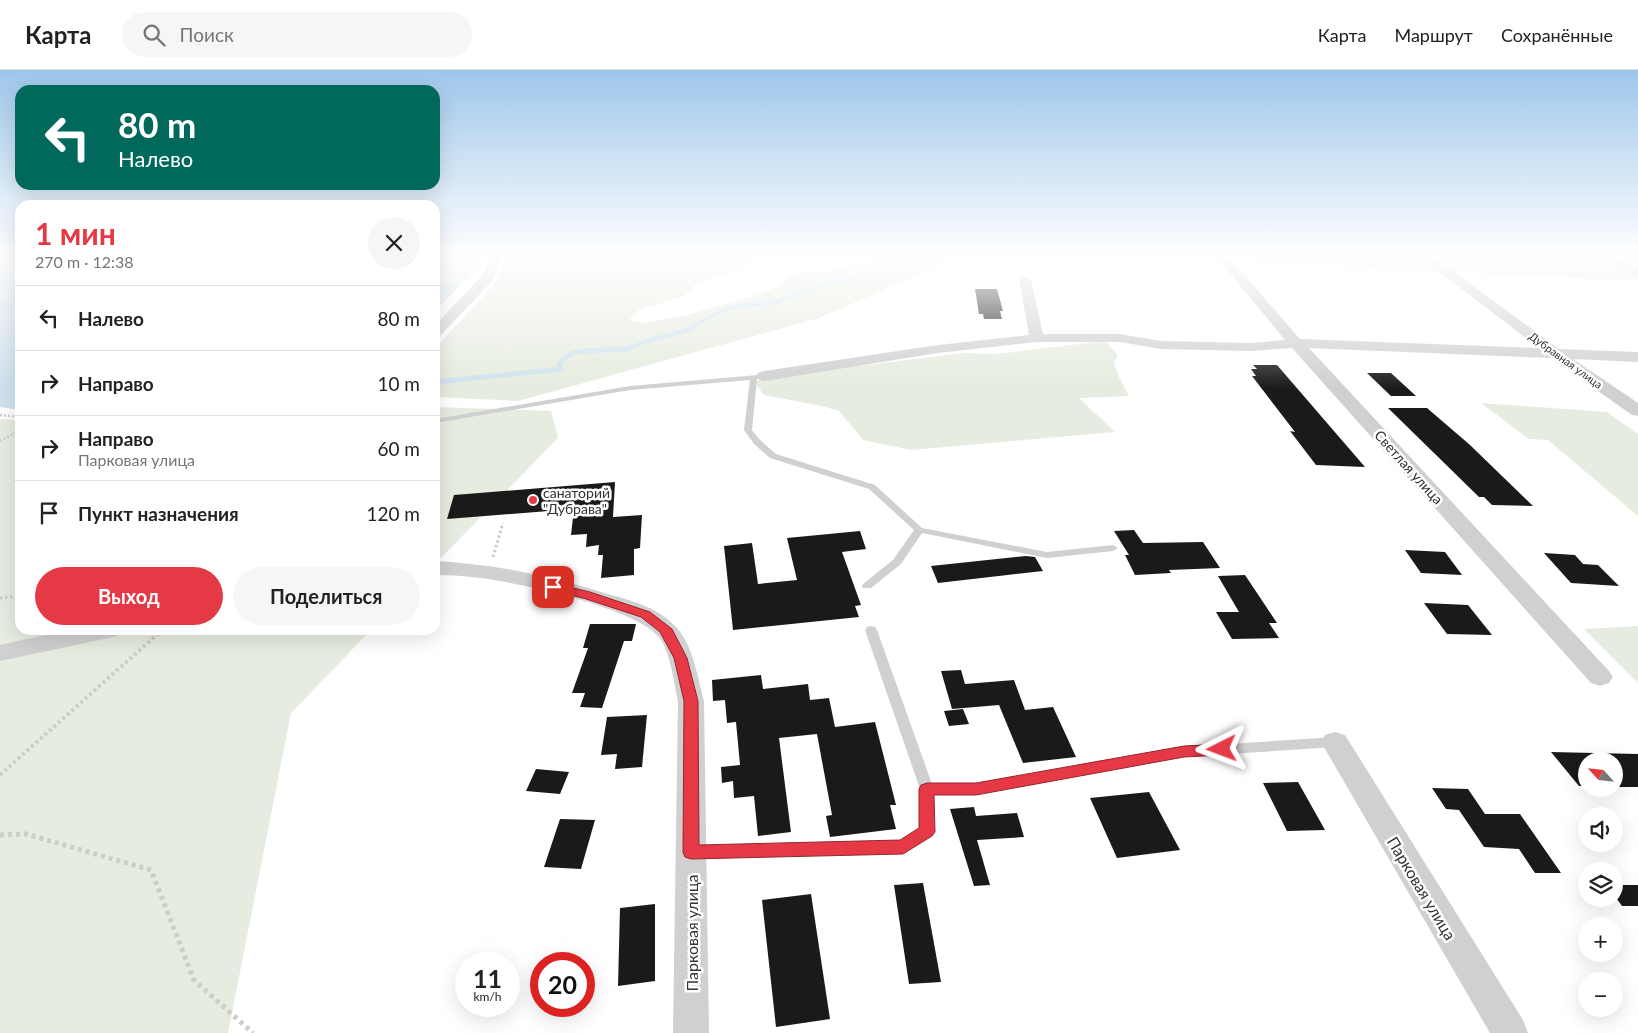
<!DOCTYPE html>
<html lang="ru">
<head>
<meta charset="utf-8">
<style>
  body { margin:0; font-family:Lato,sans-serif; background:#f6f6f6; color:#222; height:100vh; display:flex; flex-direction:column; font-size:19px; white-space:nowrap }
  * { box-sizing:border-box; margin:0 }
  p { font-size:16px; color:#767676 }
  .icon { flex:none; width:28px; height:28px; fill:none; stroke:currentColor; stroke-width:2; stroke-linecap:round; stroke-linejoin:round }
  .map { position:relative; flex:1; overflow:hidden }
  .panel { position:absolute; left:15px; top:130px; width:425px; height:435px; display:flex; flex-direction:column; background:#fff; border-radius:15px; box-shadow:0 5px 20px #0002 }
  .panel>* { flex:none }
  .banner { position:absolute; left:15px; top:15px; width:425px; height:105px; border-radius:15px; box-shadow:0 5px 20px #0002; background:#00695c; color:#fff; overflow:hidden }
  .needle { width:32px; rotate:297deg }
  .tools { position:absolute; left:1578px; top:682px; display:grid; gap:10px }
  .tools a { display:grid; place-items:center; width:45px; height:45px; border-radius:50%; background:#fff; box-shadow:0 5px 20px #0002; font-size:25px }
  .speed { position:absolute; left:455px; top:882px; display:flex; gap:10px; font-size:25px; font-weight:700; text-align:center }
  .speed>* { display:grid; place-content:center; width:65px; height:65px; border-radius:50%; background:#fff; box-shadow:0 5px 20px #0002; line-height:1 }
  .speed small { font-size:12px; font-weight:400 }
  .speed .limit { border:8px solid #d22; background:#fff; color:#111 }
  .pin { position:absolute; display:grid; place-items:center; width:42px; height:42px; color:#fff; margin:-21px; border-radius:10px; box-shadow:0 2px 8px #0006 }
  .me { position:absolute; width:55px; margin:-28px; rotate:267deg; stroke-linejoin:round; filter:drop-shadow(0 0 4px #0008) }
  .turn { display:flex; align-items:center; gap:18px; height:105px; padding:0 20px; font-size:22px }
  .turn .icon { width:65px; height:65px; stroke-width:2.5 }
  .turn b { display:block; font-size:35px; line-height:42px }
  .round { display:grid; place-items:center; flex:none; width:52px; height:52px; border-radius:26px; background:#f6f6f6 }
  .headline { display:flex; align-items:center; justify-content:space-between; height:85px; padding:0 20px }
  h1 { font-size:30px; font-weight:700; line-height:38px; color:#e63946 }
  .action { display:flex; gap:10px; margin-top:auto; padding:10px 20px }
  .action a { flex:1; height:58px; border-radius:30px; background:#e63946; color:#fff; font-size:20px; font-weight:700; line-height:58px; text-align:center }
  .action a+a { background:#f6f6f6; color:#222 }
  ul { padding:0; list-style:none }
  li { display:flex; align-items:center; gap:15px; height:65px; padding:0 20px; border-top:1px solid #e0e0e0 }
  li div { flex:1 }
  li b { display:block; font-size:19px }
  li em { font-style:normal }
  header { display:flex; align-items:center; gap:30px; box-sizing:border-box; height:70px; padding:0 25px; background:#fff; border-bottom:1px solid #e0e0e0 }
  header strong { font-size:24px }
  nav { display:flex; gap:28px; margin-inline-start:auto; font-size:18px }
  .search { width:350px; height:45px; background:#f6f6f6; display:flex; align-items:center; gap:12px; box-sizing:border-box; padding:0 18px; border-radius:28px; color:#767676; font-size:19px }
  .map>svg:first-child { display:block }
  .green { fill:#e6ecdf }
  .water { fill:#cfe2ee }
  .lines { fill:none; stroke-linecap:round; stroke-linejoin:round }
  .stream-far1 { stroke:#cfe2ee; stroke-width:4 }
  .stream { stroke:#cfe2ee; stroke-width:5 }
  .building { fill:#1a1a1a }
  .path-far4 { stroke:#cdcdcd; stroke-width:2; stroke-dasharray:2 2; stroke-linecap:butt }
  .path-far3 { stroke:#cdcdcd; stroke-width:2.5; stroke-dasharray:2 2; stroke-linecap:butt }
  .path-far2 { stroke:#cdcdcd; stroke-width:3; stroke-dasharray:2.5 2.5; stroke-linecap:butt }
  .path-far1 { stroke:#cdcdcd; stroke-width:4; stroke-dasharray:3 3; stroke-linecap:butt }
  .path { stroke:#cdcdcd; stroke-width:5; stroke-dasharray:4 4; stroke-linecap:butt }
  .lane { fill:#d0d0d0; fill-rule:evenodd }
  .street { fill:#d0d0d0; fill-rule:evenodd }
  .route { fill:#e63946; stroke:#96252e }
  .poi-dot { fill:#e63946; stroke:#fff; stroke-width:2 }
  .labels { text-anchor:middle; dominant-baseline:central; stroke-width:5; stroke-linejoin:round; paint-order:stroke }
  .far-street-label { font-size:11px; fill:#333; stroke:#fff }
  .street-label { font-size:14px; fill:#333; stroke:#fff }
  .poi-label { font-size:14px; fill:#333; stroke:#fff; text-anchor:start }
  .near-street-label { font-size:16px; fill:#333; stroke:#fff }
</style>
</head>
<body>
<header>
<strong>Карта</strong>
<div class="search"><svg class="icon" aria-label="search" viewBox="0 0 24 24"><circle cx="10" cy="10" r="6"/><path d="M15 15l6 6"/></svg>Поиск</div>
<nav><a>Карта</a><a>Маршрут</a><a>Сохранённые</a></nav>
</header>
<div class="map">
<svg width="1638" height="963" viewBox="0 0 1638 963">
  <rect width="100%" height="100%" fill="#fff"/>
  <g class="green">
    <path d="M 435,184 L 483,184 L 484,185 L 481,198 L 463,212 L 435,211 Z"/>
    <path d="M 506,184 L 790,184 L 757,191 L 695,215 L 684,226 L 639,240 L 629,250 L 645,253 L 687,245 L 764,223 L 781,214 L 793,203 L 826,201 L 870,191 L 882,184 L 965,184 L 819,248 L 518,331 L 435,327 L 435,278 L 494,215 Z"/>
    <path d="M 1241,184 L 1638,184 L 1638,211 L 1249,192 Z"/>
    <path d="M 1097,272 L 1107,273 L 1118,285 L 1114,292 L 1117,303 L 1129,326 L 1079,328 L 1115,362 L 911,380 L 863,370 L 839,341 L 822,336 L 764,325 L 757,316 L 756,312 L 762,308 L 963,283 L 996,284 Z"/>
    <path d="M 1481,333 L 1607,342 L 1638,364 L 1638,446 L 1548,370 L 1529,369 Z"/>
    <path d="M 435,337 L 551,341 L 558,368 L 435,494 Z"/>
    <path d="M 0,349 L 20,350 L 20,560 L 371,560 L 291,643 L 228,963 L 0,963 Z"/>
    <path d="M 1638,556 L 1638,613 L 1584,559 Z"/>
  </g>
  <g class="water">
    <path d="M 0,184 L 20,184 L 20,340 L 0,337 Z"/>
    <path d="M 435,211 L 463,212 L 435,241 Z"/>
  </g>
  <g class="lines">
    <g class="stream-far1">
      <path d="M 907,184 L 915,187 L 929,184"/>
      <path d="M 618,280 L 627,279 L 650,270 L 689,260 L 707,248 L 731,237 L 777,232 L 829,212 L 847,211 L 876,192 L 899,184"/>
    </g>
    <path class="stream" d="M 435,312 L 561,299 L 559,294 C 572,274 608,283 629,278"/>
  </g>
  <g class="building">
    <path d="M 975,219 L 997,219 L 1003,241 L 1000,241 L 1002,249 L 984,249 L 983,244 L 979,244 Z"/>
    <path d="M 1253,295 L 1277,295 L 1365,397 L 1316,395 L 1290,361 L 1295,362 L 1252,306 L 1256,306 L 1251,299 L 1257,299 Z"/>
    <path d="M 1367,303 L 1391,303 L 1416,326 L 1391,326 Z"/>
    <path d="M 1388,338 L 1427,338 L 1470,375 L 1533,436 L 1492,435 L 1484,427 L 1479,427 Z"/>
    <path d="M 615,412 L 613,447 L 642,445 L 640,478 L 634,479 L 634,505 L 601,508 L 603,485 L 598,485 L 599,475 L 586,477 L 587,464 L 571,465 L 574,439 L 447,449 L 454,425 Z"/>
    <path d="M 1134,460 L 1143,473 L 1203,472 L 1220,498 L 1169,500 L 1171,503 L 1135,505 L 1125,485 L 1129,485 L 1114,461 Z"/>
    <path d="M 860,461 L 866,479 L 842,482 L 861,535 L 855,536 L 859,547 L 733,560 L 724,476 L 752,473 L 758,514 L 797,510 L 787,468 Z"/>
    <path d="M 1405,480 L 1445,482 L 1462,505 L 1421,503 Z"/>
    <path d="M 1544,483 L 1575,485 L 1583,494 L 1598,495 L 1619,516 L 1571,513 Z"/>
    <path d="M 1026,486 L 1035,487 L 1043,501 L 938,513 L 931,496 Z"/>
    <path d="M 1245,505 L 1277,553 L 1269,553 L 1279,568 L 1232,569 L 1216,542 L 1239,542 L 1218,506 Z"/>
    <path d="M 1424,533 L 1468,535 L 1492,565 L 1447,564 Z"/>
    <path d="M 590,554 L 636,554 L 632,571 L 624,571 L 602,638 L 580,637 L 585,623 L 572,623 L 588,578 L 583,578 Z"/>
    <path d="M 961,600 L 965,614 L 1014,610 L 1025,640 L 1053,637 L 1076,687 L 1023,693 L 999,635 L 952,639 L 941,601 Z"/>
    <path d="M 761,605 L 763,619 L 808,614 L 810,630 L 829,628 L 835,657 L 875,652 L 896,735 L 890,735 L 896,759 L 830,767 L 826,746 L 832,745 L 817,664 L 779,668 L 791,762 L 758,766 L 754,726 L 734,728 L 733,711 L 722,713 L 721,697 L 740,695 L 736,652 L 727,653 L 725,630 L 713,631 L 712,610 Z"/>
    <path d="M 963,639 L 969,654 L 949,656 L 944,641 Z"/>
    <path d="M 647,645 L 642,697 L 615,699 L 617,684 L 601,685 L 607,647 Z"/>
    <path d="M 1551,682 L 1638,684 L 1638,717 L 1614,717 L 1614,691 L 1586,691 L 1586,716 L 1579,716 Z"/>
    <path d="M 536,699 L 569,702 L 560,724 L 526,721 Z"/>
    <path d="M 1298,712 L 1325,760 L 1287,761 L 1263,713 Z"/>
    <path d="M 1432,718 L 1468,719 L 1485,744 L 1520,744 L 1561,803 L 1535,803 L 1519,779 L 1484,777 L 1459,740 L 1446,739 Z"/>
    <path d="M 1149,722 L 1180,780 L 1117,788 L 1090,728 Z"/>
    <path d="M 974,737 L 976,746 L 1017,743 L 1024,767 L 977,770 L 990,815 L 974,816 L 950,739 Z"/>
    <path d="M 560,749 L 595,750 L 581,799 L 544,797 Z"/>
    <path d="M 923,813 L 941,912 L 909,914 L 894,815 Z"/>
    <path d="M 1614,815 L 1638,815 L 1638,836 L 1622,836 L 1614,825 Z"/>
    <path d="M 811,824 L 830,949 L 776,957 L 762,830 Z"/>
    <path d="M 655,834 L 655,911 L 618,916 L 620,838 Z"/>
  </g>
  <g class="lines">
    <path class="path-far4" d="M 435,185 L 441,184"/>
    <g class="path-far3">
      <path d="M 0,345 L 20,347"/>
      <path d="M 0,371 L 20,360"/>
    </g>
    <g class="path-far2">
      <path d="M 493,487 L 503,453"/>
      <path d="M 0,528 L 20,526"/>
    </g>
    <path class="path-far1" d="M 0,705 L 162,560"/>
    <path class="path" d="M 0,765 L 26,764 L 151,800 L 194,910 L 253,963"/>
    <g class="lane">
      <path d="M 758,305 L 762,307 L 757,309 L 752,360 L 760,370 L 776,384 L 875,415 L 922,458 L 1047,482 L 1113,475 L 1118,478 L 1113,481 L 1047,488 L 922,463 L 901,494 L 871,518 L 863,518 L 862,516 L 863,514 L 893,490 L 914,460 L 869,419 L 770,388 L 754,374 L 744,360 L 750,310 L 630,320 L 435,353 L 435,349 L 630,316 Z"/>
      <path d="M 871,556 L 875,557 L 877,560 L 932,714 L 977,714 L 1184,677 L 1335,667 L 1340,669 L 1341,672 L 1340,675 L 1335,677 L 1184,687 L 977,724 L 934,724 L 934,762 L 932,766 L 903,783 L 695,788 L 690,786 L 688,782 L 690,778 L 695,776 L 901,771 L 920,759 L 920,719 L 865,560 L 867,557 Z"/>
    </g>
    <g class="street">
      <path d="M 488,184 L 500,184 L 500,195 L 492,211 L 440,266 L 435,267 L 435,255 L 482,206 L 488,195 Z"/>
      <path d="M 1214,184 L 1226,184 L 1300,269 L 1539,278 L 1416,184 L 1430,184 L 1559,279 L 1638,282 L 1638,292 L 1573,289 L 1638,333 L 1638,346 L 1632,345 L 1551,288 L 1309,278 L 1609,601 L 1613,607 L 1609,613 L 1600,616 L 1591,613 L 1292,278 L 1251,281 L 1161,279 L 1120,272 L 1037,272 L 938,283 L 764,311 L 758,309 L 756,306 L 758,303 L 764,301 L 938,275 L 1029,265 L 1019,210 L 1025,206 L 1031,210 L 1043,264 L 1120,264 L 1161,271 L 1251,273 L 1285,270 Z"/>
      <path d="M 1597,184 L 1612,184 L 1638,198 L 1638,207 Z"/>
      <path d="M 435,491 C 494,494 551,506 608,524 C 630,530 656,537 673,554 C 693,572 697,606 704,631 L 709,963 L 673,963 L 678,631 C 674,613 670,579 658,566 C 632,537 520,513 481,508 C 466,506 450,505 435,505 Z"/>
      <path d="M 70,560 L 121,560 L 117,566 L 109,568 L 0,591 L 0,575 Z"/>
      <path d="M 1335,662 L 1345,665 L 1523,950 L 1528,963 L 1490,963 L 1321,672 L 1325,665 Z"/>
    </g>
  </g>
  <linearGradient id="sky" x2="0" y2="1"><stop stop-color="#9ec6ea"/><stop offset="0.58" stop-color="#fff"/><stop offset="1" stop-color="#fff" stop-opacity="0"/></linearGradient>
  <rect width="1638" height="319" fill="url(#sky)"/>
  <path class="route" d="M 553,513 L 590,522 L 650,542 L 672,559 L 687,588 L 698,631 L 699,775 L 900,770 L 919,758 L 919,719 L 921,715 L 927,713 L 976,713 L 1184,676 L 1222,674 L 1227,675 L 1229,679 L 1227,683 L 1222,685 L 1184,687 L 976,725 L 934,725 L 935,762 L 932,766 L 903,784 L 691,789 L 685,787 L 683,782 L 684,631 L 674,588 L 660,562 L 641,547 L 583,528 L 549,520 L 547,517 L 549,514 Z"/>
  <circle class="poi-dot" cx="533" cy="430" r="5"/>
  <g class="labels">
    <g class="far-street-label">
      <text transform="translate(1566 290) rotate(36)">Дубравная улица</text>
    </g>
    <g class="street-label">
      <text transform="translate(1409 397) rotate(48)">Светлая улица</text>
    </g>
    <g class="poi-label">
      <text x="543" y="422">санаторий<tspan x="543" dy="16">"Дубрава"</tspan></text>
    </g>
    <g class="near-street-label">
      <text transform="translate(1422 818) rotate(59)">Парковая улица</text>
      <text transform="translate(691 863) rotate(-90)">Парковая улица</text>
    </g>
  </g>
</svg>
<div class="tools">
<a><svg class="needle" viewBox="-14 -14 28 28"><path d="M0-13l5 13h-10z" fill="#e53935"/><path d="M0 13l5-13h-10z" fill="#767676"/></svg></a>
<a><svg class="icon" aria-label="sound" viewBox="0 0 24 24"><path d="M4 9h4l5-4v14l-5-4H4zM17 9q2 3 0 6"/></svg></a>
<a><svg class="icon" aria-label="layers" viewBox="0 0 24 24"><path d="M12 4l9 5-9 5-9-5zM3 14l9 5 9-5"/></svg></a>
<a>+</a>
<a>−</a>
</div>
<div class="speed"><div>11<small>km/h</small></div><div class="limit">20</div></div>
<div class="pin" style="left:553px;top:517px;background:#d93025"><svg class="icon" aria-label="arrive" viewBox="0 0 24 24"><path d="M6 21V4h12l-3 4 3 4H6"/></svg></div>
<svg class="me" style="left:1222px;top:679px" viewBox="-20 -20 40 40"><path d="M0-17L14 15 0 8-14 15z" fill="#e63946" stroke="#fff" stroke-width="4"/></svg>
<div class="banner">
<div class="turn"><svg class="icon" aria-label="left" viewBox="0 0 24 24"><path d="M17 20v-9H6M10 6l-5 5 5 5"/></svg><div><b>80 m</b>Налево</div></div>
</div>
<section class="panel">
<div class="headline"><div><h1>1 мин</h1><p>270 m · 12:38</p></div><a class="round"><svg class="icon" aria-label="close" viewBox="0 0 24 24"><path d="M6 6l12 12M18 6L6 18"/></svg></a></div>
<ul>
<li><svg class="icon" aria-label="left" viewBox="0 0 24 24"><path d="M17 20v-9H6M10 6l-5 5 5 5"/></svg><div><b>Налево</b></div><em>80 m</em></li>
<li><svg class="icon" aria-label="right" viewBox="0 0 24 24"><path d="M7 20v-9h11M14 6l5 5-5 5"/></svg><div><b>Направо</b></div><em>10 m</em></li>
<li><svg class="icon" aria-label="right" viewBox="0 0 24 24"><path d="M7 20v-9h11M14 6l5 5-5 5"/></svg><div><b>Направо</b><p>Парковая улица</p></div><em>60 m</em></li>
<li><svg class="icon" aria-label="arrive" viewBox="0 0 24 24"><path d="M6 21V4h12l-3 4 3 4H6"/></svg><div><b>Пункт назначения</b></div><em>120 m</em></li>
</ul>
<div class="action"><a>Выход</a><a>Поделиться</a></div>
</section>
</div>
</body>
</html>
